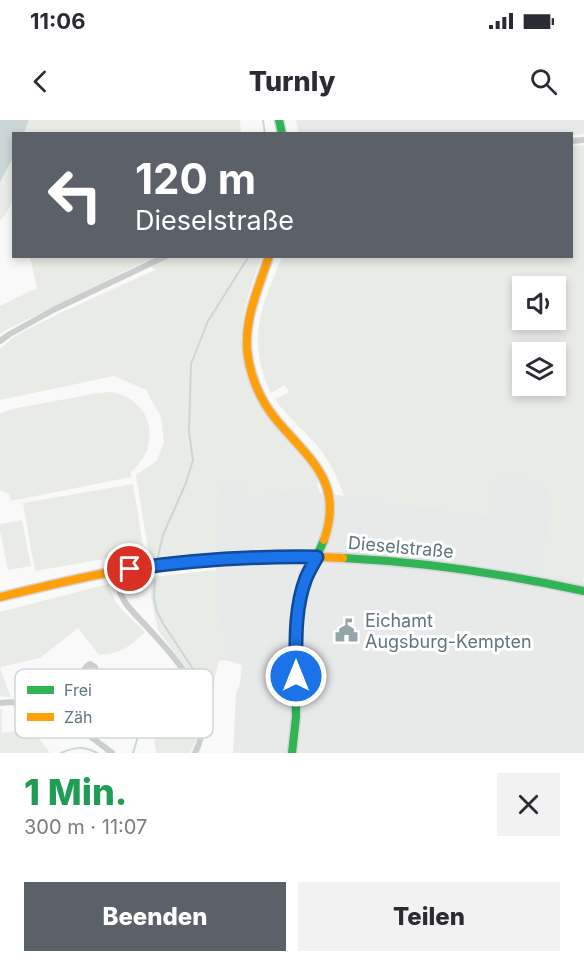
<!DOCTYPE html>
<html lang="de">
<head>
<meta charset="utf-8">
<style>
  body { margin:0; font-family:Inter,sans-serif; background:#f2f2f3; color:#2b2b33; height:100vh; display:flex; flex-direction:column; font-size:22px; white-space:nowrap }
  * { box-sizing:border-box; margin:0 }
  p { font-size:20px; color:#7c7c81 }
  .icon { flex:none; width:33px; height:33px; fill:none; stroke:currentColor; stroke-width:2; stroke-linecap:round; stroke-linejoin:round }
  .map { position:relative; height:633px; overflow:hidden }
  .drawer { display:flex; flex-direction:column; background:#fff; flex:1 }
  .drawer>* { flex:none }
  .guide { position:absolute; left:12px; top:12px; width:561px; height:126px; border-radius:0px; box-shadow:0 3px 9px #0003; background:#5b6168; color:#fff; overflow:hidden }
  .buttons { position:absolute; left:512px; top:156px; display:grid; gap:12px }
  .buttons a { display:grid; place-items:center; width:54px; height:54px; border-radius:0px; background:#fff; box-shadow:0 3px 9px #0003; font-size:30px }
  .pin { position:absolute; display:grid; place-items:center; width:51px; height:51px; color:#fff; margin:-26px; border:3px solid #fff; border-radius:50%; box-shadow:0 2px 6px #0007 }
  .me { position:absolute; width:66px; margin:-33px; rotate:0deg; stroke-linejoin:round; filter:drop-shadow(0 0 4px #0008) }
  .turn { display:flex; align-items:center; gap:21px; height:126px; padding:0 24px; font-size:27px }
  .turn .icon { width:78px; height:78px; stroke-width:2.5 }
  .turn b { display:block; font-size:42px; line-height:51px }
  .round { display:grid; place-items:center; flex:none; width:63px; height:63px; border-radius:0px; background:#f2f2f3 }
  .summary { display:flex; align-items:center; justify-content:space-between; height:102px; padding:0 24px }
  h1 { font-size:36px; font-weight:800; line-height:45px; color:#1e9e55 }
  .cta { display:flex; gap:12px; margin-top:auto; padding:12px 24px }
  .cta a { flex:1; height:69px; border-radius:0px; background:#5b6168; color:#fff; font-size:24px; font-weight:800; line-height:69px; text-align:center }
  .cta a+a { background:#f2f2f3; color:#2b2b33 }
  .status { display:flex; justify-content:space-between; align-items:center; height:42px; padding:0 30px; background:#fff; direction:ltr }
  .status svg { height:16px; fill:currentColor }
  header { display:flex; justify-content:space-between; align-items:center; height:78px; padding:0 24px; background:#fff; font-size:27px; font-weight:800 }
  .map>svg:first-child { display:block }
  .built { fill:#e7eae9 }
  .green { fill:#e8ebe6; fill-rule:evenodd }
  .water { fill:#cbd7d7 }
  .lines { fill:none; stroke-linecap:round; stroke-linejoin:round }
  .stream { stroke:#cbd7d7; stroke-width:2 }
  .fast-casing { stroke:#d5d6d7; stroke-width:11 }
  .slow-casing { stroke:#d5d6d7; stroke-width:11 }
  .street { stroke:#cccece; stroke-width:6 }
  .fast { stroke:#30b455; stroke-width:8 }
  .slow { stroke:#ff9f0a; stroke-width:8 }
  .route-casing { stroke:#114b97; stroke-width:15 }
  .route { stroke:#1a73e8; stroke-width:10 }
  .labels { text-anchor:middle; dominant-baseline:central; stroke-width:6; stroke-linejoin:round; paint-order:stroke }
  .street-label { font-size:18px; fill:#5f767e; stroke:#fff }
  .poi-label { font-size:18px; fill:#5f767e; stroke:#fff; text-anchor:start }
  .key { fill:#fff; stroke:#cfd6d8; stroke-width:1.5 }
  .key-label { font-size:16px; fill:#5f767e }
</style>
</head>
<body>
<div class="status"><b>11:06</b><svg viewBox="0 0 49 12"><path d="M0 12V9h3v3zM5 12V6h3v6zM10 12V3h3v9zM15 12V0h3v12zM26 1h20v11H26zM47 4h2v5h-2z"/></svg></div>
<header><svg class="icon" aria-label="back" viewBox="0 0 24 24"><path d="M15 5l-7 7 7 7"/></svg>Turnly<svg class="icon" aria-label="search" viewBox="0 0 24 24"><circle cx="10" cy="10" r="6"/><path d="M15 15l6 6"/></svg></header>
<div class="map">
<svg width="584" height="633" viewBox="0 0 584 633">
  <rect width="100%" height="100%" fill="#f9f9f9"/>
  <g class="built">
    <path d="M 296,0 L 584,0 L 584,14 L 572,15 L 572,14 L 299,14 Z"/>
    <path d="M 495,352 L 547,361 L 553,388 L 544,451 L 584,462 L 584,633 L 233,633 L 236,574 L 240,563 L 242,545 L 225,540 L 216,490 L 216,415 L 219,361 L 244,359 L 250,379 L 263,373 L 280,371 L 291,367 L 317,364 L 320,373 L 487,393 Z"/>
  </g>
  <g class="green">
    <path d="M 29,0 L 240,0 L 241,13 L 24,14 Z"/>
    <path d="M 584,25 L 584,453 L 583,462 L 544,451 L 553,388 L 547,361 L 495,353 L 488,393 L 344,376 C 338,359 331,344 320,329 C 306,312 288,298 275,279 L 289,272 L 285,265 L 271,273 C 246,220 261,187 282,137 L 572,136 L 572,26 ZM 522,166 L 555,166 L 555,200 L 522,200 ZM 522,232 L 555,232 L 555,266 L 522,266 Z"/>
    <path d="M 13,38 C 13,62 18,83 0,101 L 0,62 Z"/>
    <path d="M 30,137 L 262,137 C 255,155 248,174 244,194 C 230,261 273,305 314,351 L 318,358 L 317,364 L 291,367 L 280,371 L 264,373 L 250,379 L 244,360 L 219,361 L 216,434 L 150,440 L 136,355 L 157,341 L 164,322 L 161,297 L 146,270 L 114,256 L 0,280 L 0,229 L 15,216 L 58,194 L 155,150 L 146,141 L 6,210 L 0,214 L 0,186 L 37,168 Z"/>
    <path d="M 112,272 C 116,273 121,274 125,276 C 157,292 157,331 131,352 L 131,357 L 11,381 L 9,374 L 0,370 L 0,294 L 12,289 L 98,273 Z"/>
    <path d="M 133,364 L 144,432 L 35,451 L 23,383 Z"/>
    <path d="M 22,400 L 31,446 L 8,450 L 0,411 L 0,404 Z"/>
    <path d="M 216,450 L 216,490 L 225,540 L 219,541 L 214,561 L 196,562 L 158,510 L 151,478 L 151,457 Z"/>
    <path d="M 108,464 L 116,482 L 122,490 L 145,512 C 129,527 122,533 99,535 L 78,508 L 40,538 L 0,547 L 0,492 Z"/>
    <path d="M 0,548 L 11,577 L 0,576 Z"/>
    <path d="M 16,588 L 36,591 L 34,604 L 26,611 L 27,613 L 25,616 L 38,617 L 50,633 L 0,633 L 0,589 L 2,589 L 2,613 L 17,611 L 18,607 L 16,605 Z"/>
    <path d="M 194,589 C 201,606 199,617 190,633 L 156,633 L 154,618 L 183,607 Z"/>
  </g>
  <path class="water" d="M 0,0 L 29,0 L 24,13 L 14,14 L 13,38 L 0,62 Z"/>
  <g class="lines">
    <g class="stream">
      <path d="M 263,0 L 265,14"/>
      <path d="M 157,441 L 163,415 L 186,363 L 193,340 L 189,312 L 191,244 L 208,201 L 249,136"/>
      <path d="M 155,460 L 154,478 L 157,492 L 164,505 L 195,552 L 198,558 L 198,563"/>
      <path d="M 61,633 C 74,627 84,626 97,633"/>
      <path d="M 133,633 L 139,613 L 183,603 L 186,598 L 188,573"/>
    </g>
    <defs>
      <g id="fast">
        <path d="M 279,0 L 282,14"/>
        <path d="M 343,438 C 424,442 505,454 584,471"/>
        <path d="M 292,633 L 296,597 L 295,527 L 298,488 L 306,460 L 324,420"/>
      </g>
      <g id="slow">
        <path d="M 269,136 C 259,167 245,196 247,229 C 249,253 259,278 274,297 C 307,338 345,360 324,420"/>
        <path d="M 0,477 C 37,468 74,459 111,452 C 187,439 266,434 343,438"/>
      </g>
    </defs>
    <use href="#fast" class="fast-casing"/>
    <use href="#slow" class="slow-casing"/>
    <g class="street">
      <path d="M 572,21 L 584,20"/>
      <path d="M 0,221 L 10,214 L 53,190 L 166,136"/>
      <path d="M 114,452 C 117,462 119,473 125,482 C 131,491 140,499 147,507 C 178,541 220,584 195,633"/>
      <path d="M 90,544 L 95,547 L 95,553 L 91,556 L 82,555 L 86,547 Z"/>
      <path d="M 0,583 C 44,577 79,608 112,633"/>
      <path d="M 48,590 C 58,576 66,563 82,555"/>
    </g>
    <use href="#fast" class="fast"/>
    <use href="#slow" class="slow"/>
  </g>
  <g class="lines">
    <defs>
      <path id="route" d="M 130,449 C 192,440 254,436 317,437 C 313,444 309,451 306,458 C 294,489 296,524 296,556"/>
    </defs>
    <use href="#route" class="route-casing"/>
    <use href="#route" class="route"/>
  </g>
  <defs>
    <symbol id="civic-bare" viewBox="-9 -9 18 18"><path d="M-.6-6.5H3V-4.5H.6V-3L4-1V1h2V6H-6V1h2V-1L-.6-3ZM-1.2 2.5V6h2.4V2.5Z" fill="#95a4a9" stroke="#fff" stroke-width="2.5" paint-order="stroke"/></symbol>
  </defs>
  <g fill-rule="evenodd">
    <use href="#civic-bare" x="330" y="494" width="33" height="33"/>
  </g>
  <g class="labels">
    <g class="street-label">
      <text transform="translate(401 427) rotate(5)">Dieselstraße</text>
    </g>
    <g class="poi-label">
      <text x="365" y="500">Eichamt<tspan x="365" dy="21">Augsburg-Kempten</tspan></text>
    </g>
  </g>
  <rect x="15" y="549" width="198" height="69" rx="9" class="key"/>
  <rect x="27" y="566" width="27" height="8" fill="#30b455"/>
  <rect x="27" y="593" width="27" height="8" fill="#ff9f0a"/>
  <g class="key-label">
    <text x="64" y="576">Frei</text>
    <text x="64" y="603">Zäh</text>
  </g>
</svg>
<div class="buttons">
<a><svg class="icon" aria-label="sound" viewBox="0 0 24 24"><path d="M4 9h4l5-4v14l-5-4H4zM17 9q2 3 0 6"/></svg></a>
<a><svg class="icon" aria-label="layers" viewBox="0 0 24 24"><path d="M12 4l9 5-9 5-9-5zM3 14l9 5 9-5"/></svg></a>
</div>
<div class="pin" style="left:130px;top:449px;background:#d93025"><svg class="icon" aria-label="arrive" viewBox="0 0 24 24"><path d="M6 21V4h12l-3 4 3 4H6"/></svg></div>
<svg class="me" style="left:296px;top:556px" viewBox="-20 -20 40 40"><circle r="17" fill="#1a73e8" stroke="#fff" stroke-width="3"/><path d="M0-11L8 9 0 5-8 9z" fill="#fff"/></svg>
<div class="guide">
<div class="turn"><svg class="icon" aria-label="left" viewBox="0 0 24 24"><path d="M17 20v-9H6M10 6l-5 5 5 5"/></svg><div><b>120 m</b>Dieselstraße</div></div>
</div>
</div>
<section class="drawer">
<div class="summary"><div><h1>1 Min.</h1><p>300 m · 11:07</p></div><a class="round"><svg class="icon" aria-label="close" viewBox="0 0 24 24"><path d="M6 6l12 12M18 6L6 18"/></svg></a></div>
<div class="cta"><a>Beenden</a><a>Teilen</a></div>
</section>
</body>
</html>
